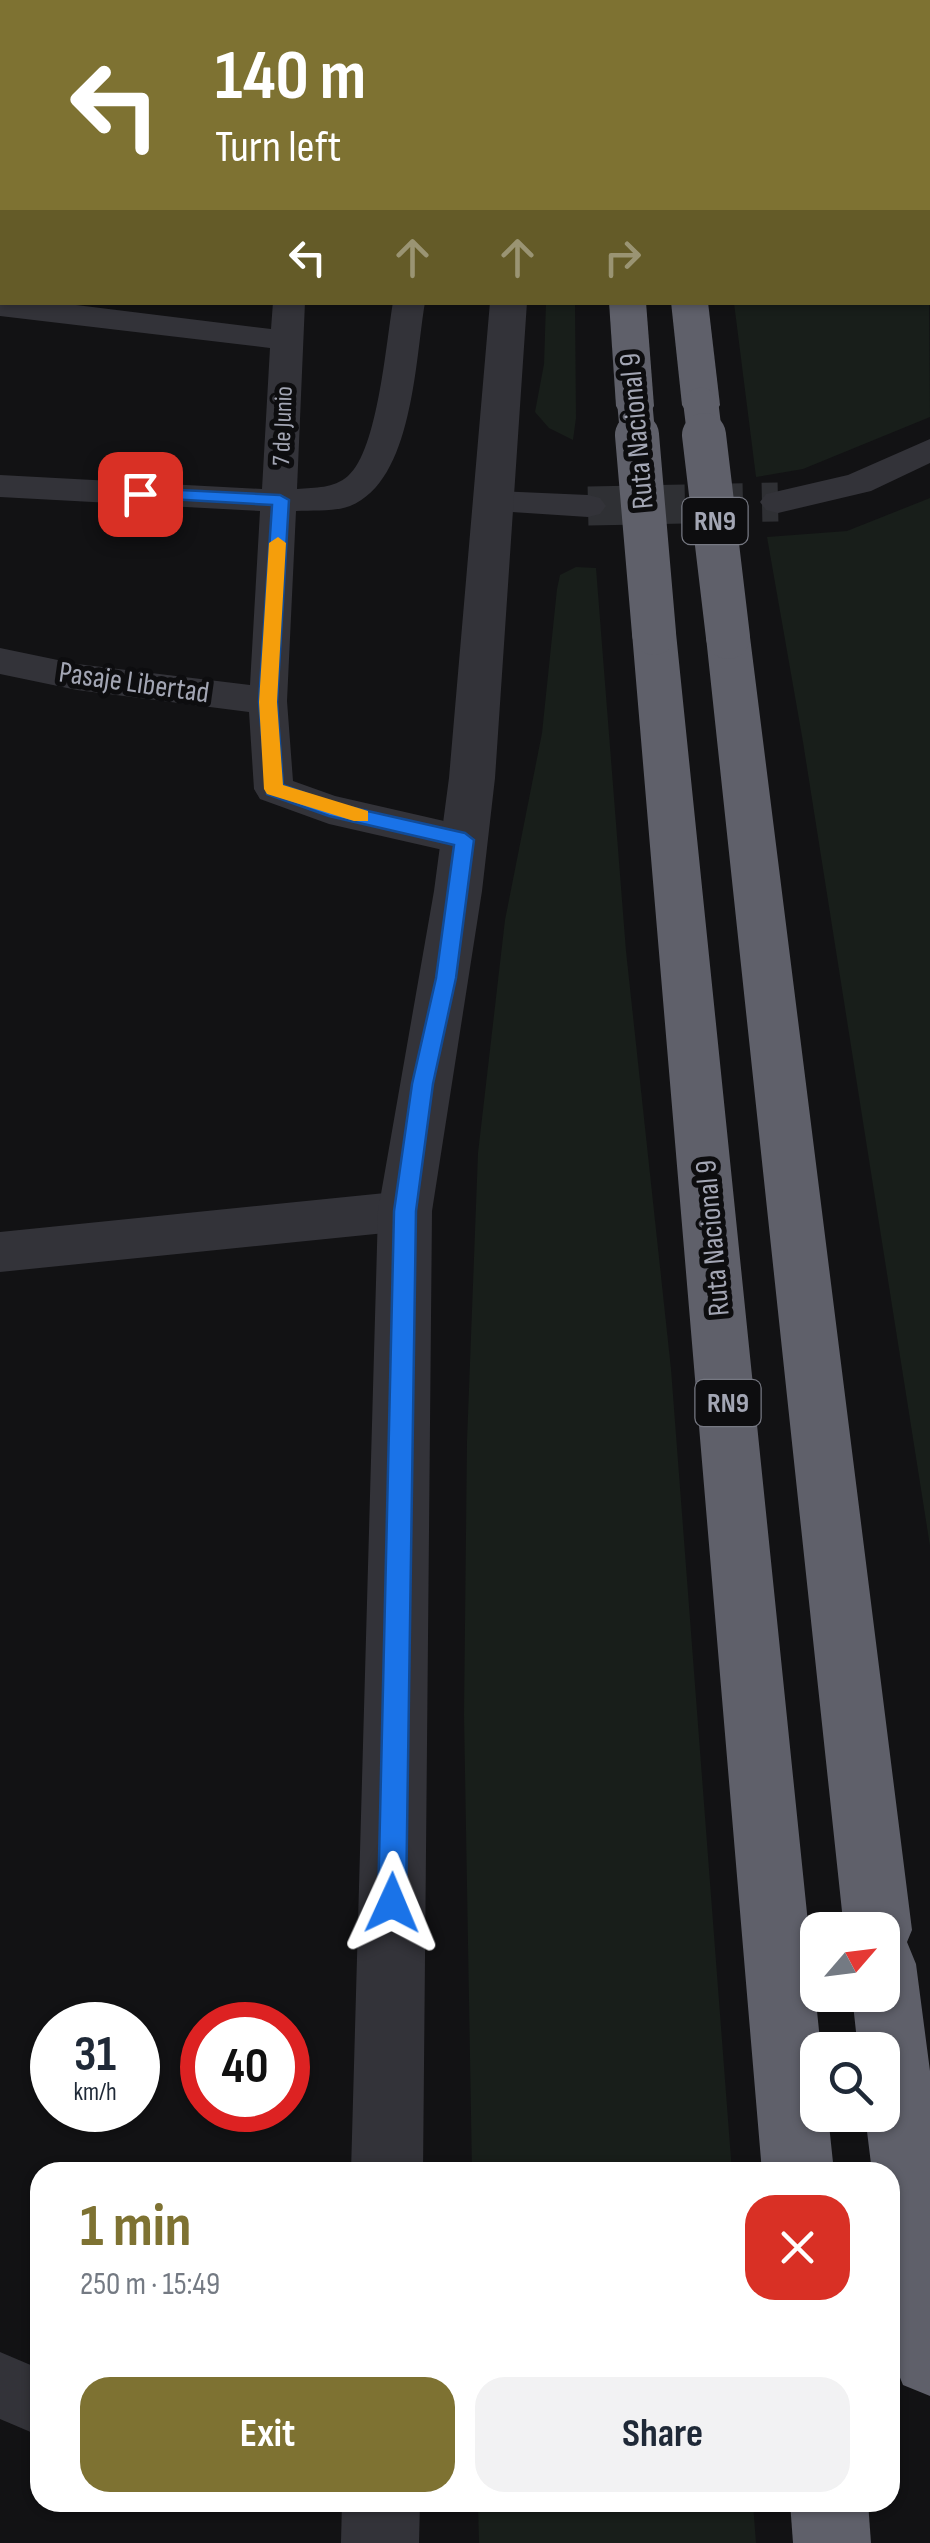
<!DOCTYPE html>
<html lang="en">
<head>
<meta charset="utf-8">
<style>
  body { margin:0; font-family:"Sofia Sans Condensed",sans-serif; background:#f2f2f3; color:#1f2937; height:100vh; display:flex; flex-direction:column; font-size:38px; white-space:nowrap }
  * { box-sizing:border-box; margin:0 }
  p { font-size:32px; color:#747a83 }
  .icon { flex:none; width:55px; height:55px; fill:none; stroke:currentColor; stroke-width:2; stroke-linecap:round; stroke-linejoin:round }
  .map { position:relative; flex:1; overflow:hidden }
  .sheet { position:absolute; left:30px; top:2162px; width:870px; height:350px; display:flex; flex-direction:column; background:#fff; border-radius:30px; box-shadow:0 2px 8px #0004 }
  .sheet>* { flex:none }
  .hud { position:absolute; left:0px; top:0px; width:930px; height:305px; box-shadow:0 2px 8px #0004; background:#7e7232; color:#fff; overflow:hidden }
  .needle { width:65px; rotate:62deg }
  .controls { position:absolute; left:800px; top:1912px; display:grid; gap:20px }
  .controls a { display:grid; place-items:center; width:100px; height:100px; border-radius:20px; background:#fff; box-shadow:0 2px 8px #0004; font-size:50px }
  .speed { position:absolute; left:30px; top:2002px; display:flex; gap:20px; font-size:50px; font-weight:700; text-align:center }
  .speed>* { display:grid; place-content:center; width:130px; height:130px; border-radius:50%; background:#fff; box-shadow:0 2px 8px #0004; line-height:1 }
  .speed small { font-size:25px; font-weight:400 }
  .speed .limit { border:15px solid #d22; background:#fff; color:#111 }
  .pin { position:absolute; display:grid; place-items:center; width:85px; height:85px; color:#fff; margin:-42px; border-radius:20px; box-shadow:0 5px 15px #0006 }
  .me { position:absolute; width:110px; margin:-55px; rotate:1deg; stroke-linejoin:round; filter:drop-shadow(0 0 8px #0008) }
  .turn { display:flex; align-items:center; gap:35px; height:210px; padding:0 50px; font-size:45px }
  .turn .icon { width:130px; height:130px; stroke-width:2.5 }
  .turn b { display:block; font-size:70px; line-height:85px }
  .lanes { display:flex; align-items:center; height:95px; padding:0 50px; background:#0003; justify-content:center; gap:50px; direction:ltr }
  .lanes .off { opacity:.35 }
  .round { display:grid; place-items:center; flex:none; width:105px; height:105px; border-radius:30px; background:#f2f2f3 }
  .head { display:flex; align-items:center; justify-content:space-between; height:170px; padding:0 50px }
  h1 { font-size:60px; font-weight:700; line-height:75px; color:#7e7232 }
  .cta { display:flex; gap:20px; margin-top:auto; padding:20px 50px }
  .cta a { flex:1; height:115px; border-radius:30px; background:#7e7232; color:#fff; font-size:40px; font-weight:700; line-height:115px; text-align:center }
  .cta a+a { background:#f2f2f3; color:#1f2937 }
  .map>svg:first-child { display:block }
  .green { fill:#181e1a }
  .lines { fill:none; stroke-linecap:round; stroke-linejoin:round }
  .minor-tunnel { stroke:#2f3034; stroke-width:39; stroke-dasharray:39 19; stroke-linecap:butt }
  .minor { fill:#333339; fill-rule:evenodd }
  .tertiary { fill:#333339; fill-rule:evenodd }
  .motorway { fill:#5f606a; fill-rule:evenodd }
  .motorway-bridge-far1 { stroke:#5f606a; stroke-width:35 }
  .motorway-bridge { stroke:#5f606a; stroke-width:44 }
  .route { fill:#1a73e8; stroke:#114b97; stroke-width:2.5 }
  .slow { fill:#f59e0b }
  .labels { text-anchor:middle; dominant-baseline:central; stroke-width:10; stroke-linejoin:round; paint-order:stroke }
  .far-street-label { font-size:25px; fill:#a3a6b4; stroke:#0d0d0f }
  .shield { fill:#0d0d0f; stroke:#767882; stroke-width:2.5 }
  .shield-label { font-size:28px; font-weight:bold; fill:#a3a6b4 }
  .street-label { font-size:30px; fill:#a3a6b4; stroke:#0d0d0f }
</style>
</head>
<body>
<div class="map">
<svg width="930" height="2543" viewBox="0 0 930 2543">
  <rect width="100%" height="100%" fill="#121214"/>
  <g class="green">
    <path d="M 928,170 L 930,417 L 803,469 L 756,477 L 734,303 L 928,302 Z"/>
    <path d="M 546,303 L 575,303 L 576,418 L 573,440 L 549,428 L 535,412 L 544,364 Z"/>
    <path d="M 930,498 L 930,1546 L 803,742 L 767,537 L 847,531 Z"/>
    <path d="M 576,567 L 596,568 L 626,951 L 671,1369 L 732,2172 L 472,2172 L 464,1715 L 467,1441 L 478,1153 L 505,920 L 542,733 L 557,589 L 560,575 Z"/>
    <path d="M 478,2503 L 753,2503 L 756,2543 L 479,2543 Z"/>
  </g>
  <g class="lines">
    <path class="minor-tunnel" d="M 588,506 L 778,502"/>
    <g class="minor">
      <path d="M 0,296 L 2,302 L 52,302 L 271,329 L 273,302 L 305,302 L 297,489 C 316,487 333,489 348,476 C 378,450 386,342 393,302 L 425,302 C 415,361 413,481 350,506 C 334,512 313,510 296,511 L 287,701 L 293,781 L 335,796 L 479,829 L 485,840 L 479,851 L 465,855 L 329,824 L 260,799 L 254,789 L 249,712 L 77,690 L 0,674 L 0,648 L 77,664 L 250,685 L 260,511 L 0,497 L 0,475 L 262,489 L 270,348 L 0,316 Z"/>
      <path d="M 930,439 L 930,463 L 871,491 L 778,513 L 766,510 L 760,502 L 766,494 L 848,475 Z"/>
      <path d="M 495,491 L 588,495 L 600,498 L 606,506 L 600,514 L 588,517 L 483,510 L 477,502 L 483,494 Z"/>
      <path d="M 405,1191 L 421,1197 L 428,1211 L 421,1225 L 405,1231 L 0,1272 L 0,1232 Z"/>
      <path d="M 0,2352 L 40,2369 L 40,2436 L 0,2419 Z"/>
    </g>
    <g class="tertiary">
      <path d="M 501,0 L 533,0 L 534,2 L 503,2 Z"/>
      <path d="M 846,0 L 878,0 L 879,2 L 848,2 Z"/>
      <path d="M 928,109 L 930,109 L 930,134 L 928,133 Z"/>
      <path d="M 490,302 L 527,302 L 495,778 L 482,891 L 432,1211 L 423,2172 L 351,2172 L 378,1211 L 434,891 L 449,778 Z"/>
      <path d="M 342,2502 L 420,2502 L 419,2543 L 341,2543 Z"/>
    </g>
    <g class="motorway">
      <path d="M 594,0 L 626,0 L 626,2 L 595,2 Z"/>
      <path d="M 642,0 L 674,0 L 674,2 L 643,2 Z"/>
      <path d="M 609,302 L 646,302 L 654,406 L 649,414 L 635,418 L 621,414 L 616,406 Z"/>
      <path d="M 671,302 L 708,302 L 720,405 L 715,413 L 701,417 L 687,413 L 682,405 Z"/>
      <path d="M 654,618 L 669,623 L 676,633 L 821,2050 L 818,2050 L 818,2115 L 828,2115 L 834,2172 L 762,2172 L 632,633 L 639,623 Z"/>
      <path d="M 728,622 L 743,627 L 750,637 L 912,1930 L 907,1942 L 916,1964 L 930,2071 L 930,2396 L 903,2385 L 892,2358 L 890,2172 L 872,2172 L 865,2115 L 882,2115 L 882,2050 L 858,2050 L 852,1995 L 882,1995 L 882,1930 L 844,1930 L 706,637 L 713,627 Z"/>
      <path d="M 790,2502 L 868,2502 L 871,2543 L 793,2543 Z"/>
    </g>
    <g class="motorway-bridge-far1">
      <path d="M 701,405 L 705,438"/>
      <path d="M 635,406 L 638,438"/>
    </g>
    <g class="motorway-bridge">
      <path d="M 637,435 L 654,633"/>
      <path d="M 704,435 L 728,637"/>
    </g>
  </g>
  <path class="route" d="M 140,488 L 280,495 L 289,500 L 277,702 L 283,785 L 332,803 L 465,833 L 474,840 L 456,978 L 433,1084 L 416,1211 L 406,1903 L 402,1913 L 392,1917 L 382,1913 L 378,1903 L 394,1211 L 412,1084 L 436,978 L 454,845 L 329,816 L 267,794 L 259,702 L 272,505 L 134,497 L 132,494 Z"/>
  <path class="slow" d="M 278,537 L 286,543 L 277,702 L 283,785 L 368,811 L 368,821 L 354,821 L 267,794 L 264,789 L 259,702 L 269,543 Z"/>
  <g class="labels">
    <g class="far-street-label">
      <text transform="translate(283 426) rotate(-88)">7 de Junio</text>
    </g>
    <g class="shield">
      <rect x="682.5" y="498" width="65" height="46" rx="8"/>
      <rect x="695.5" y="1380" width="65" height="46" rx="8"/>
    </g>
    <g class="shield-label">
      <text x="715" y="521">RN9</text>
      <text x="728" y="1403">RN9</text>
    </g>
    <g class="street-label">
      <text transform="translate(637 431) rotate(-95)">Ruta Nacional 9</text>
      <text transform="translate(134 683) rotate(8)">Pasaje Libertad</text>
      <text transform="translate(713 1238) rotate(-95)">Ruta Nacional 9</text>
    </g>
  </g>
</svg>
<div class="controls">
<a><svg class="needle" viewBox="-14 -14 28 28"><path d="M0-13l5 13h-10z" fill="#e53935"/><path d="M0 13l5-13h-10z" fill="#747a83"/></svg></a>
<a><svg class="icon" aria-label="search" viewBox="0 0 24 24"><circle cx="10" cy="10" r="6"/><path d="M15 15l6 6"/></svg></a>
</div>
<div class="speed"><div>31<small>km/h</small></div><div class="limit">40</div></div>
<div class="pin" style="left:140px;top:494px;background:#d93025"><svg class="icon" aria-label="arrive" viewBox="0 0 24 24"><path d="M6 21V4h12l-3 4 3 4H6"/></svg></div>
<svg class="me" style="left:392px;top:1903px" viewBox="-20 -20 40 40"><path d="M0-17L14 15 0 8-14 15z" fill="#1a73e8" stroke="#fff" stroke-width="4"/></svg>
<div class="hud">
<div class="turn"><svg class="icon" aria-label="left" viewBox="0 0 24 24"><path d="M17 20v-9H6M10 6l-5 5 5 5"/></svg><div><b>140 m</b>Turn left</div></div>
<div class="lanes"><svg class="icon" aria-label="left" viewBox="0 0 24 24"><path d="M17 20v-9H6M10 6l-5 5 5 5"/></svg><svg class="icon off" aria-label="ahead" viewBox="0 0 24 24"><path d="M12 20V5M6 11l6-6 6 6"/></svg><svg class="icon off" aria-label="ahead" viewBox="0 0 24 24"><path d="M12 20V5M6 11l6-6 6 6"/></svg><svg class="icon off" aria-label="right" viewBox="0 0 24 24"><path d="M7 20v-9h11M14 6l5 5-5 5"/></svg></div>
</div>
<section class="sheet">
<div class="head"><div><h1>1 min</h1><p>250 m · 15:49</p></div><a class="round" style="background:#d93025;color:#fff"><svg class="icon" aria-label="close" viewBox="0 0 24 24"><path d="M6 6l12 12M18 6L6 18"/></svg></a></div>
<div class="cta"><a>Exit</a><a>Share</a></div>
</section>
</div>
</body>
</html>
